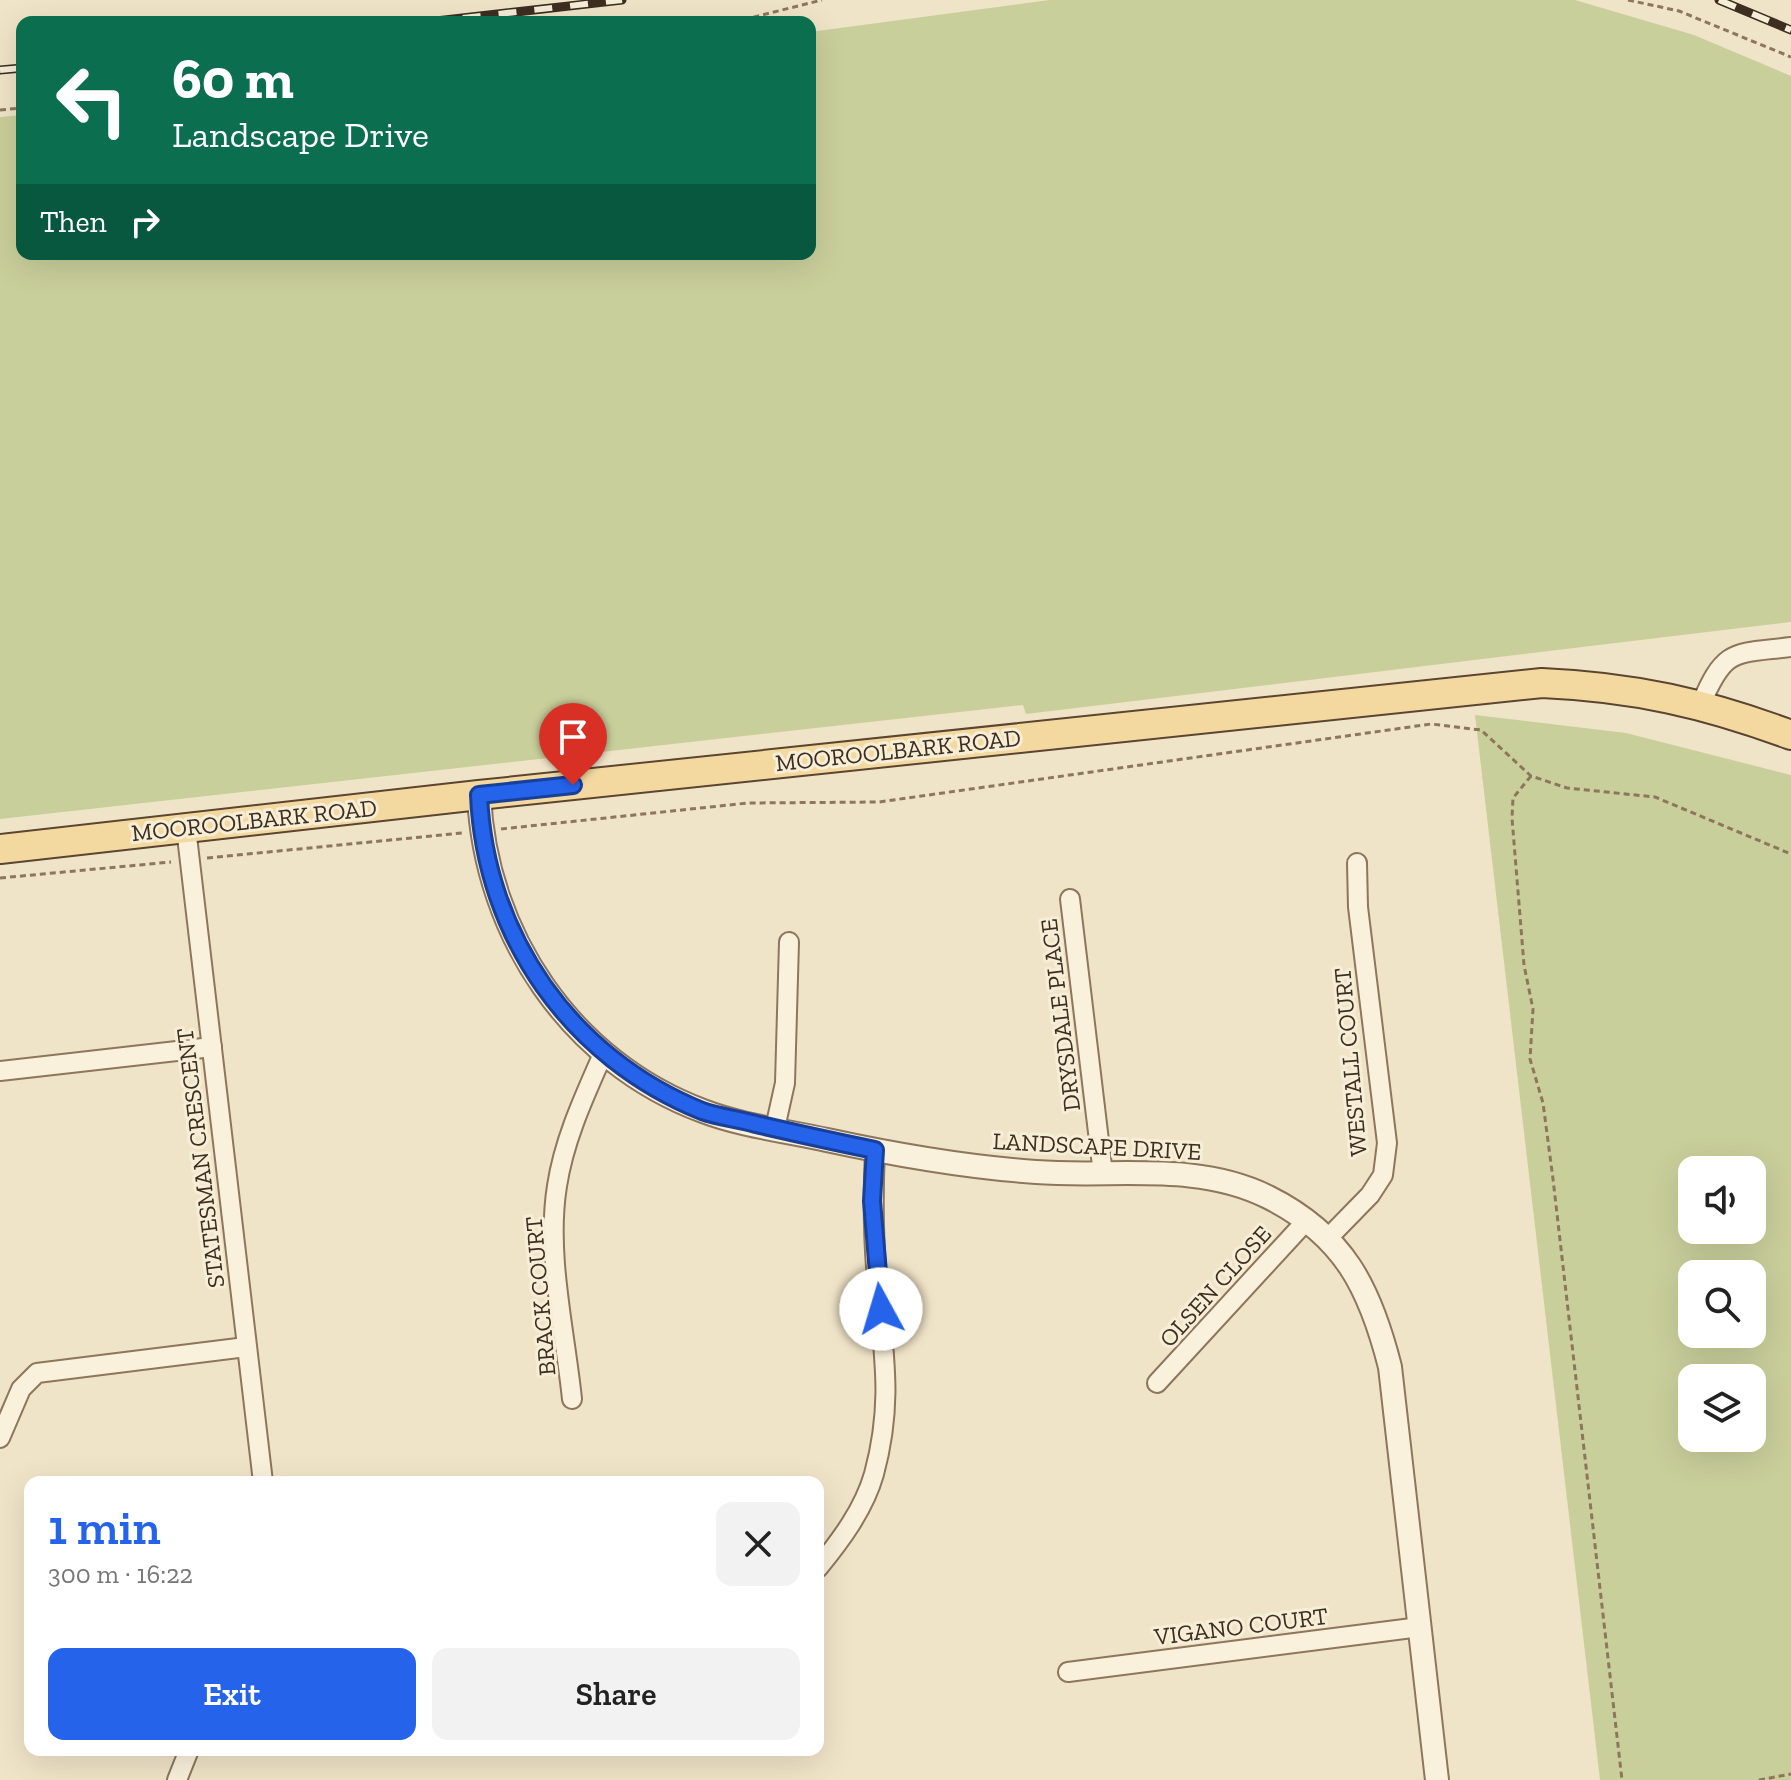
<!DOCTYPE html>
<html lang="en">
<head>
<meta charset="utf-8">
<style>
  body { margin:0; font-family:"Zilla Slab",serif; background:#f2f2f2; color:#222; height:100vh; display:flex; flex-direction:column; font-size:30px; white-space:nowrap }
  * { box-sizing:border-box; margin:0 }
  p { font-size:26px; color:#767676 }
  .icon { flex:none; width:44px; height:44px; fill:none; stroke:currentColor; stroke-width:2; stroke-linecap:round; stroke-linejoin:round }
  .map { position:relative; flex:1; overflow:hidden }
  .details { position:absolute; left:24px; top:1476px; width:800px; height:280px; display:flex; flex-direction:column; background:#fff; border-radius:16px; box-shadow:0 8px 32px #0002 }
  .details>* { flex:none }
  .guide { position:absolute; left:16px; top:16px; width:800px; height:244px; border-radius:16px; box-shadow:0 8px 32px #0002; background:#0b6e4f; color:#fff; overflow:hidden }
  .tools { position:absolute; left:1678px; top:1156px; display:grid; gap:16px }
  .tools a { display:grid; place-items:center; width:88px; height:88px; border-radius:16px; background:#fff; box-shadow:0 8px 32px #0002; font-size:40px }
  .pin { position:absolute; display:grid; place-items:center; width:68px; height:68px; color:#fff; margin:-82px -34px; border-radius:50% 50% 50% 0; rotate:-45deg; box-shadow:0 0 8px #0007 }
  .pin .icon { rotate:45deg }
  .me { position:absolute; width:88px; margin:-44px; rotate:354deg; stroke-linejoin:round; filter:drop-shadow(0 0 6px #0008) }
  .turn { display:flex; align-items:center; gap:28px; height:168px; padding:0 24px; font-size:36px }
  .turn .icon { width:104px; height:104px; stroke-width:2.5 }
  .turn b { display:block; font-size:56px; line-height:68px }
  .then { display:flex; align-items:center; height:76px; padding:0 24px; background:#0003; gap:16px; font-size:30px }
  .round { display:grid; place-items:center; flex:none; width:84px; height:84px; border-radius:16px; background:#f2f2f2 }
  .head { display:flex; align-items:center; justify-content:space-between; height:136px; padding:0 24px }
  h1 { font-size:48px; font-weight:600; line-height:60px; color:#2563eb }
  .button { display:flex; gap:16px; margin-top:auto; padding:16px 24px }
  .button a { flex:1; height:92px; border-radius:16px; background:#2563eb; color:#fff; font-size:32px; font-weight:600; line-height:92px; text-align:center }
  .button a+a { background:#f2f2f2; color:#222 }
  .map>svg:first-child { display:block }
  .green { fill:#c9cf9b; fill-rule:evenodd }
  .lines { fill:none; stroke-linecap:round; stroke-linejoin:round }
  .minor-casing { stroke:#8d765c; stroke-width:22 }
  .tertiary-casing { stroke:#8d765c; stroke-width:26 }
  .primary-casing { stroke:#5b4430; stroke-width:32 }
  .path { stroke:#8d765c; stroke-width:3; stroke-dasharray:6 4; stroke-linecap:butt }
  .minor { stroke:#faf1dc; stroke-width:18 }
  .tertiary { stroke:#faf1dc; stroke-width:22 }
  .primary { stroke:#f3d9a0; stroke-width:28 }
  .rail-casing { stroke:#3d2e20; stroke-width:9 }
  .rail { stroke:#f7eed8; stroke-width:6; stroke-dasharray:18; stroke-linecap:butt }
  .route-casing { stroke:#184099; stroke-width:20 }
  .route { stroke:#2563eb; stroke-width:14 }
  .labels { text-anchor:middle; dominant-baseline:central; stroke-width:6; stroke-linejoin:round; paint-order:stroke }
  .street-label { font-size:24px; fill:#3d2e20; stroke:#f7eed8 }
</style>
</head>
<body>
<div class="map">
<svg width="1791" height="1780" viewBox="0 0 1791 1780">
  <rect width="100%" height="100%" fill="#f0e4c8"/>
  <g class="green">
    <path d="M 1049,0 L 1575,0 L 1694,35 L 1791,76 L 1791,622 L 1026,714 L 1023,705 L 0,819 L 0,117 L 22,115 L 22,254 L 810,254 L 810,32 Z"/>
    <path d="M 1475,715 L 1626,733 L 1791,775 L 1791,1780 L 1600,1780 ZM 1692,1170 L 1752,1170 L 1752,1230 L 1692,1230 ZM 1692,1274 L 1752,1274 L 1752,1334 L 1692,1334 ZM 1692,1378 L 1752,1378 L 1752,1438 L 1692,1438 Z"/>
  </g>
  <g class="lines">
    <defs>
      <g id="minor">
        <path d="M 1701,704 C 1725,647 1734,654 1791,647"/>
        <path d="M 186,828 L 263,1482"/>
        <path d="M 1070,899 L 1103,1174"/>
        <path d="M 0,1071 L 212,1047"/>
        <path d="M 775,1128 L 785,1083 L 789,942"/>
        <path d="M 1329,1237 L 1370,1195 L 1383,1175 L 1387,1143 L 1358,907 L 1357,863"/>
        <path d="M 1157,1383 L 1307,1220"/>
        <path d="M 572,1399 C 565,1331 546,1254 557,1186 C 564,1140 584,1097 603,1054"/>
        <path d="M 0,1438 L 21,1389 L 37,1373 L 246,1347"/>
        <path d="M 818,1568 C 841,1540 864,1509 874,1474 C 894,1400 883,1352 877,1279 C 873,1236 873,1193 875,1150"/>
        <path d="M 1068,1672 L 1420,1627"/>
        <path d="M 177,1780 L 189,1750"/>
      </g>
      <path id="tertiary" d="M 479,795 C 485,934 571,1062 703,1111 C 742,1126 787,1131 827,1140 C 896,1155 965,1167 1036,1172 C 1114,1178 1196,1161 1268,1197 C 1344,1235 1370,1288 1390,1367 L 1437,1780"/>
      <path id="primary" d="M 0,849 L 479,795 L 1542,683 C 1633,687 1705,703 1791,735"/>
    </defs>
    <use href="#minor" class="minor-casing"/>
    <use href="#tertiary" class="tertiary-casing"/>
    <use href="#primary" class="primary-casing"/>
    <g class="path">
      <path d="M 1628,0 L 1679,11 L 1791,57"/>
      <path d="M 734,22 L 822,0"/>
      <path d="M 0,110 L 22,108"/>
      <path d="M 1531,776 L 1513,798 L 1512,818 L 1524,965 L 1533,1009 L 1530,1059 L 1543,1103 L 1553,1179 L 1622,1780"/>
      <path d="M 501,829 L 748,803 L 879,802 L 1431,724 L 1481,730 L 1531,776 L 1567,788 L 1655,797 L 1791,854"/>
      <path d="M 207,858 L 462,833"/>
      <path d="M 0,878 L 171,862"/>
      <path d="M 1759,1780 L 1791,1774"/>
    </g>
    <use href="#minor" class="minor"/>
    <use href="#tertiary" class="tertiary"/>
    <use href="#primary" class="primary"/>
    <defs>
      <g id="rail">
        <path d="M 1719,0 L 1791,30"/>
        <path d="M 427,22 L 622,0"/>
        <path d="M 0,70 L 22,68"/>
      </g>
    </defs>
    <use href="#rail" class="rail-casing"/>
    <use href="#rail" class="rail"/>
  </g>
  <g class="lines">
    <defs>
      <path id="route" d="M 573,785 L 479,795 C 485,936 571,1058 702,1111 C 719,1117 738,1119 756,1124 C 795,1133 835,1142 875,1150 L 872,1201 L 881,1309"/>
    </defs>
    <use href="#route" class="route-casing"/>
    <use href="#route" class="route"/>
  </g>
  <g class="labels">
    <g class="street-label">
      <text transform="translate(898 750) rotate(-6)">MOOROOLBARK ROAD</text>
      <text transform="translate(254 820) rotate(-6)">MOOROOLBARK ROAD</text>
      <text transform="translate(1060 1015) rotate(-97)">DRYSDALE PLACE</text>
      <text transform="translate(1350 1062) rotate(-95)">WESTALL COURT</text>
      <text transform="translate(1097 1146) rotate(3)">LANDSCAPE DRIVE</text>
      <text transform="translate(200 1158) rotate(-97)">STATESMAN CRESCENT</text>
      <text transform="translate(1215 1286) rotate(-48)">OLSEN CLOSE</text>
      <text transform="translate(540 1296) rotate(-95)">BRACK COURT</text>
      <text transform="translate(1241 1626) rotate(-7)">VIGANO COURT</text>
    </g>
  </g>
</svg>
<div class="tools">
<a><svg class="icon" aria-label="sound" viewBox="0 0 24 24"><path d="M4 9h4l5-4v14l-5-4H4zM17 9q2 3 0 6"/></svg></a>
<a><svg class="icon" aria-label="search" viewBox="0 0 24 24"><circle cx="10" cy="10" r="6"/><path d="M15 15l6 6"/></svg></a>
<a><svg class="icon" aria-label="layers" viewBox="0 0 24 24"><path d="M12 4l9 5-9 5-9-5zM3 14l9 5 9-5"/></svg></a>
</div>
<div class="pin" style="left:573px;top:785px;background:#d93025"><svg class="icon" aria-label="arrive" viewBox="0 0 24 24"><path d="M6 21V4h12l-3 4 3 4H6"/></svg></div>
<svg class="me" style="left:881px;top:1309px" viewBox="-20 -20 40 40"><circle r="19" fill="#fff"/><path d="M0-13L10 11 0 6-10 11z" fill="#2563eb"/></svg>
<div class="guide">
<div class="turn"><svg class="icon" aria-label="left" viewBox="0 0 24 24"><path d="M17 20v-9H6M10 6l-5 5 5 5"/></svg><div><b>60 m</b>Landscape Drive</div></div>
<div class="then">Then<svg class="icon" aria-label="right" viewBox="0 0 24 24"><path d="M7 20v-9h11M14 6l5 5-5 5"/></svg></div>
</div>
<section class="details">
<div class="head"><div><h1>1 min</h1><p>300 m · 16:22</p></div><a class="round"><svg class="icon" aria-label="close" viewBox="0 0 24 24"><path d="M6 6l12 12M18 6L6 18"/></svg></a></div>
<div class="button"><a>Exit</a><a>Share</a></div>
</section>
</div>
</body>
</html>
